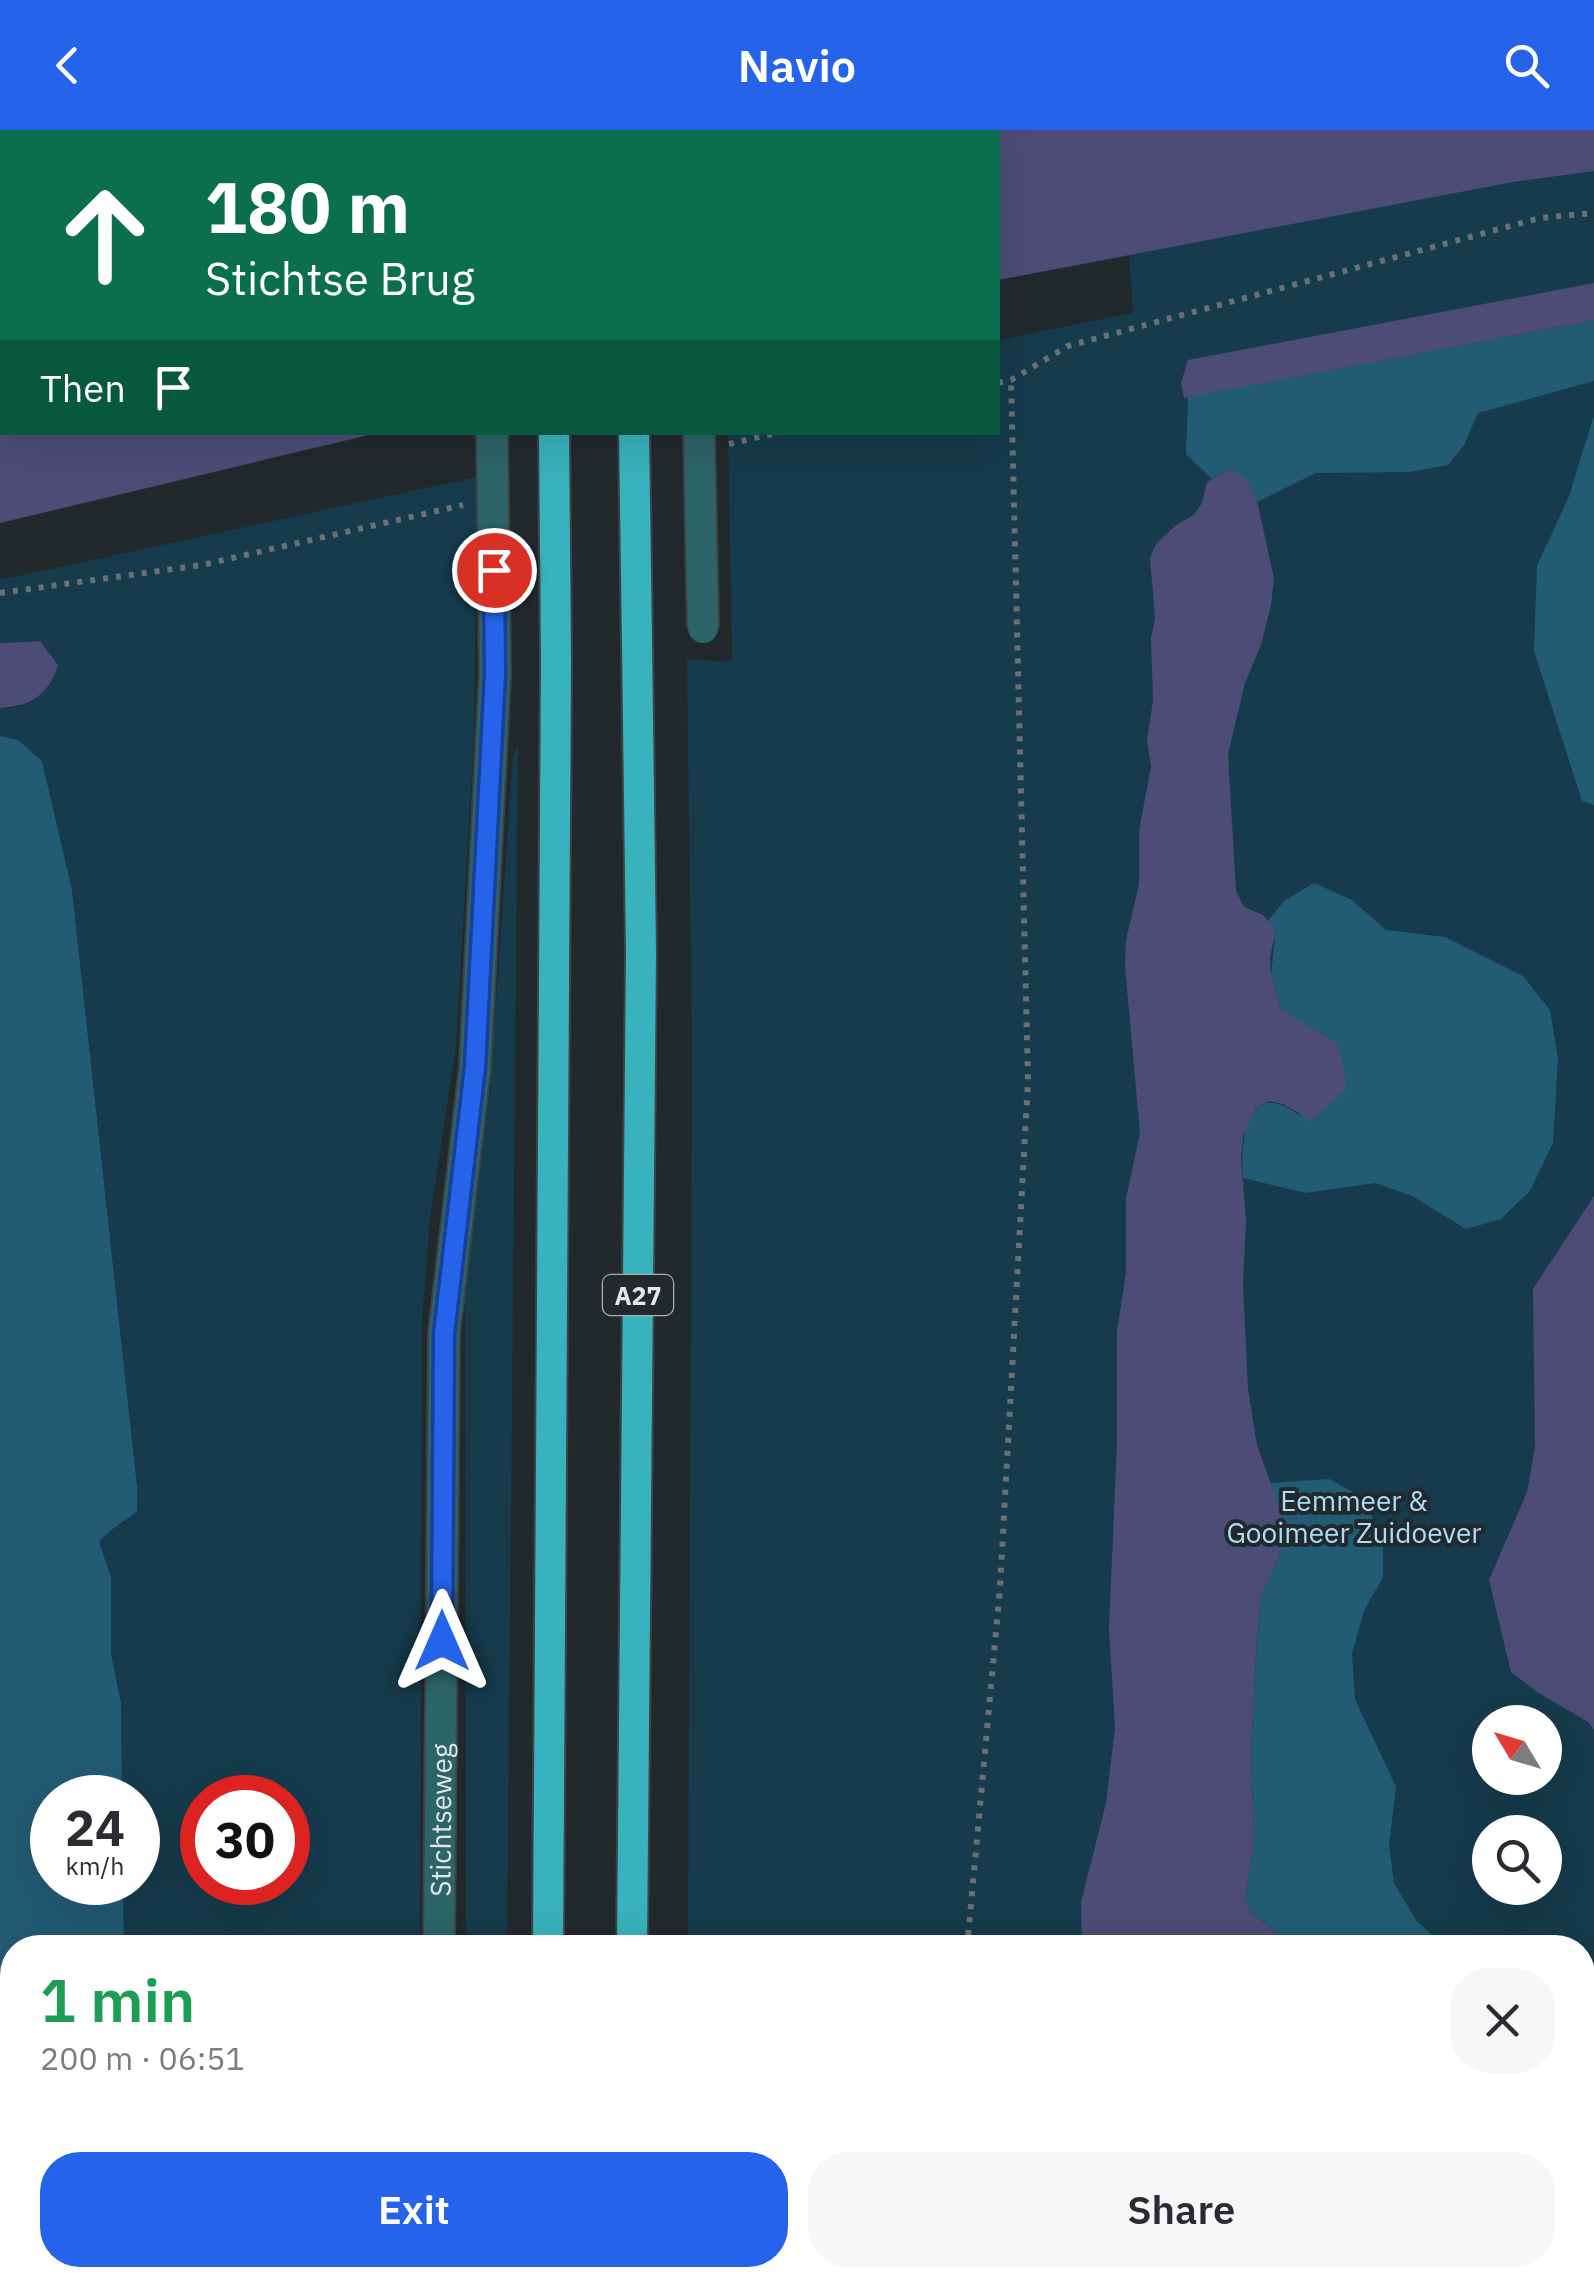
<!DOCTYPE html>
<html lang="en">
<head>
<meta charset="utf-8">
<style>
  body { margin:0; font-family:"IBM Plex Sans",sans-serif; background:#f7f7f7; color:#2b2b33; height:100vh; display:flex; flex-direction:column; font-size:38px; white-space:nowrap }
  * { box-sizing:border-box; margin:0 }
  p { font-size:32px; color:#7c7c81 }
  .icon { flex:none; width:55px; height:55px; fill:none; stroke:currentColor; stroke-width:2; stroke-linecap:round; stroke-linejoin:round }
  .map { position:relative; flex:1; overflow:hidden }
  .details { position:absolute; left:0px; top:1805px; width:1595px; height:352px; display:flex; flex-direction:column; background:#fff; border-radius:40px 40px 0 0; box-shadow:0 10px 40px #0002 }
  .details>* { flex:none }
  .hud { position:absolute; left:0px; top:0px; width:1000px; height:305px; box-shadow:0 10px 40px #0002; background:#0b6e4f; color:#fff; overflow:hidden }
  .needle { width:65px; rotate:308deg }
  .controls { position:absolute; left:1472px; top:1575px; display:grid; gap:20px }
  .controls a { display:grid; place-items:center; width:90px; height:90px; border-radius:50%; background:#fff; box-shadow:0 10px 40px #0002; font-size:50px }
  .speed { position:absolute; left:30px; top:1645px; display:flex; gap:20px; font-size:50px; font-weight:700; text-align:center }
  .speed>* { display:grid; place-content:center; width:130px; height:130px; border-radius:50%; background:#fff; box-shadow:0 10px 40px #0002; line-height:1 }
  .speed small { font-size:25px; font-weight:400 }
  .speed .limit { border:15px solid #d22; background:#fff; color:#111 }
  .pin { position:absolute; display:grid; place-items:center; width:85px; height:85px; color:#fff; margin:-42px; border:5px solid #fff; border-radius:50%; box-shadow:0 2px 10px #0007 }
  .me { position:absolute; width:110px; margin:-55px; rotate:0deg; stroke-linejoin:round; filter:drop-shadow(0 0 8px #0008) }
  .turn { display:flex; align-items:center; gap:35px; height:210px; padding:0 40px; font-size:45px }
  .turn .icon { width:130px; height:130px; stroke-width:2.5 }
  .turn b { display:block; font-size:70px; line-height:85px }
  .then { display:flex; align-items:center; height:95px; padding:0 40px; background:#0003; gap:20px; font-size:38px }
  .round { display:grid; place-items:center; flex:none; width:105px; height:105px; border-radius:40px; background:#f7f7f7 }
  .summary { display:flex; align-items:center; justify-content:space-between; height:170px; padding:0 40px }
  h1 { font-size:60px; font-weight:600; line-height:75px; color:#1e9e55 }
  .cta { display:flex; gap:20px; margin-top:auto; padding:20px 40px }
  .cta a { flex:1; height:115px; border-radius:40px; background:#2563eb; color:#fff; font-size:40px; font-weight:600; line-height:115px; text-align:center }
  .cta a+a { background:#f7f7f7; color:#2b2b33 }
  header { display:flex; justify-content:space-between; align-items:center; height:130px; padding:0 40px; background:#2563eb; color:#fff; font-size:45px; font-weight:600 }
  .map>svg:first-child { display:block }
  .green { fill:#153b4c; fill-rule:evenodd }
  .forest { fill:#225b74 }
  .water { fill:#4d4c77 }
  .lines { fill:none; stroke-linecap:round; stroke-linejoin:round }
  .minor-casing { stroke:#3d4447; stroke-width:34 }
  .highway-casing { stroke:#3d4447; stroke-width:34 }
  .path { stroke:#6a7073; stroke-width:6; stroke-dasharray:5 8; stroke-linecap:butt }
  .minor { stroke:#2c6468; stroke-width:30 }
  .highway { stroke:#38b2bc; stroke-width:30 }
  .minor-bridge-casing { stroke:#3d4447; stroke-width:34; stroke-linecap:butt }
  .highway-bridge-casing { stroke:#3d4447; stroke-width:34; stroke-linecap:butt }
  .minor-bridge { stroke:#2c6468; stroke-width:30 }
  .highway-bridge { stroke:#38b2bc; stroke-width:30 }
  .route-casing { stroke:#184099; stroke-width:25 }
  .route { stroke:#2563eb; stroke-width:18 }
  .labels { text-anchor:middle; dominant-baseline:central; stroke-width:8; stroke-linejoin:round; paint-order:stroke }
  .shield { fill:#22292d; stroke:#a8aeb1; stroke-width:2.5 }
  .shield-label { font-size:25px; font-weight:bold; fill:#e2e7e9 }
  .park-label { font-size:28px; fill:#acddf5; stroke:#22292d }
  .street-label { font-size:28px; fill:#e2e7e9; stroke:#22292d }
</style>
</head>
<body>
<header><svg class="icon" aria-label="back" viewBox="0 0 24 24"><path d="M15 5l-7 7 7 7"/></svg>Navio<svg class="icon" aria-label="search" viewBox="0 0 24 24"><circle cx="10" cy="10" r="6"/><path d="M15 15l6 6"/></svg></header>
<div class="map">
<svg width="1594" height="2157" viewBox="0 0 1594 2157">
  <rect width="100%" height="100%" fill="#22292d"/>
  <g class="green">
    <path d="M 1594,0 L 1594,2157 L 681,2157 L 681,2145 L 1582,2145 L 1582,1818 L 688,1817 L 692,921 L 687,530 L 732,531 L 728,303 L 998,302 L 998,210 L 1133,183 L 1129,126 L 998,150 L 998,2 L 718,2 ZM 1490,1592 L 1545,1592 L 1545,1648 L 1490,1648 ZM 1490,1702 L 1545,1702 L 1545,1758 L 1490,1758 Z"/>
    <path d="M 477,347 L 474,607 L 456,916 L 430,1088 L 422,1190 L 420,1817 L 124,1817 L 123,1753 L 138,1752 L 138,1668 L 122,1667 L 121,1573 L 111,1524 L 111,1447 L 99,1412 L 110,1398 L 124,1393 L 137,1355 L 72,760 L 42,631 L 18,610 L 0,606 L 0,578 L 22,576 L 40,511 L 0,513 L 0,450 ZM 202,1668 L 288,1668 L 288,1752 L 202,1752 Z"/>
    <path d="M 518,616 L 507,1817 L 466,1818 L 465,1164 L 490,959 L 513,626 Z"/>
    <path d="M 128,2145 L 415,2145 L 414,2157 L 128,2157 Z"/>
  </g>
  <g class="forest">
    <path d="M 1594,190 L 1594,251 L 1478,283 L 1464,315 L 1448,335 L 1410,342 L 1316,343 L 1257,372 L 1251,356 L 1228,340 L 1212,349 L 1186,324 L 1188,267 Z"/>
    <path d="M 1594,285 L 1594,675 L 1582,671 L 1534,521 L 1537,436 L 1569,366 Z"/>
    <path d="M 0,606 L 18,610 L 42,631 L 72,760 L 137,1356 L 137,1381 C 124,1393 110,1398 99,1412 L 111,1447 L 111,1524 L 121,1573 L 122,1667 L 52,1668 L 52,1752 L 123,1753 L 124,1817 L 12,1818 L 12,2145 L 128,2145 L 128,2157 L 0,2157 Z"/>
    <path d="M 1314,753 L 1352,770 L 1386,800 L 1445,807 L 1523,846 L 1550,880 L 1558,928 L 1553,1013 L 1530,1061 L 1501,1089 L 1466,1099 L 1412,1066 L 1375,1053 L 1306,1063 L 1243,1048 C 1240,1008 1247,947 1299,985 L 1337,913 L 1281,879 L 1271,846 L 1275,805 L 1268,791 L 1284,771 Z"/>
    <path d="M 1329,1349 L 1361,1366 L 1383,1408 L 1383,1447 L 1364,1481 L 1352,1523 L 1355,1569 L 1396,1657 L 1389,1715 L 1394,1753 L 1416,1790 L 1445,1817 L 1293,1817 L 1252,1783 L 1245,1769 L 1254,1711 L 1251,1619 L 1257,1508 L 1262,1464 L 1281,1423 L 1282,1385 L 1270,1353 Z"/>
    <path d="M 1241,2145 L 1325,2145 L 1327,2157 L 1242,2157 Z"/>
  </g>
  <g class="water">
    <path d="M 0,0 L 1594,0 L 1594,41 L 1513,52 L 998,150 L 998,2 L 2,2 L 2,302 L 377,303 L 0,393 Z"/>
    <path d="M 1594,153 L 1594,190 L 1184,268 L 1181,253 L 1188,230 Z"/>
    <path d="M 1228,340 L 1242,345 L 1251,356 L 1258,375 L 1274,448 L 1271,475 L 1261,515 L 1245,553 L 1228,624 L 1236,761 L 1244,777 L 1263,785 L 1272,795 L 1275,805 L 1270,827 L 1271,846 L 1281,879 L 1337,913 L 1343,933 L 1346,958 L 1312,991 L 1283,974 L 1269,971 L 1256,978 L 1243,1007 L 1241,1029 L 1246,1091 L 1243,1154 L 1248,1259 L 1257,1315 L 1282,1385 L 1281,1423 L 1262,1464 L 1257,1507 L 1251,1619 L 1254,1711 L 1245,1769 L 1252,1783 L 1293,1817 L 1082,1817 L 1081,1772 L 1106,1673 L 1115,1598 L 1109,1499 L 1117,1311 L 1117,1201 L 1126,1142 L 1126,1068 L 1140,1003 L 1125,836 L 1126,810 L 1139,754 L 1139,701 L 1151,636 L 1147,611 L 1153,571 L 1151,508 L 1155,489 L 1150,428 L 1156,414 L 1176,395 L 1194,385 L 1202,373 L 1207,352 Z"/>
    <path d="M 40,511 L 58,535 C 48,565 32,576 0,578 L 0,513 Z"/>
    <path d="M 1594,1066 L 1594,1600 L 1588,1592 L 1537,1562 L 1511,1542 L 1489,1450 L 1527,1362 L 1535,1317 L 1533,1159 Z"/>
    <path d="M 1594,2040 L 1594,2157 L 1507,2157 L 1516,2145 L 1582,2145 L 1583,2056 Z"/>
    <path d="M 1068,2145 L 1241,2145 L 1242,2157 L 1067,2157 Z"/>
  </g>
  <g class="lines">
    <defs>
      <g id="minor">
        <path d="M 488,0 L 488,2"/>
        <path d="M 695,0 L 695,2"/>
        <path id="s1" d="M 439,1818 L 444,1204 L 475,937 L 495,544"/>
        <path d="M 425,2157 L 426,2145"/>
      </g>
      <g id="highway">
        <path d="M 550,0 L 550,2"/>
        <path d="M 631,0 L 631,2"/>
        <path d="M 548,1818 L 556,531"/>
        <path d="M 632,1818 L 641,823 L 637,512"/>
        <path d="M 537,2157 L 538,2145"/>
        <path d="M 623,2157 L 623,2145"/>
      </g>
    </defs>
    <use href="#minor" class="minor-casing"/>
    <use href="#highway" class="highway-casing"/>
    <g class="path">
      <path d="M 998,253 L 1011,250 L 1068,216 L 1540,88 L 1594,83"/>
      <path d="M 729,314 L 781,302"/>
      <path d="M 0,463 L 202,435 L 463,375"/>
      <path d="M 967,1818 L 1000,1458 L 1028,951 L 1011,250"/>
      <path d="M 940,2157 L 941,2145"/>
    </g>
    <use href="#minor" class="minor"/>
    <use href="#highway" class="highway"/>
    <defs>
      <g id="minor-bridge">
        <path d="M 492,302 L 495,544"/>
        <path d="M 699,302 L 703,498"/>
      </g>
      <g id="highway-bridge">
        <path d="M 554,302 L 556,531"/>
        <path d="M 634,302 L 637,512"/>
      </g>
    </defs>
    <use href="#minor-bridge" class="minor-bridge-casing"/>
    <use href="#highway-bridge" class="highway-bridge-casing"/>
    <use href="#minor-bridge" class="minor-bridge"/>
    <use href="#highway-bridge" class="highway-bridge"/>
  </g>
  <g class="lines">
    <defs>
      <path id="route" d="M 442,1511 L 444,1204 L 475,937 L 495,544 L 494,440"/>
    </defs>
    <use href="#route" class="route-casing"/>
    <use href="#route" class="route"/>
  </g>
  <g class="labels">
    <rect class="shield" x="603" y="1145" width="70" height="40" rx="8"/>
    <g class="shield-label">
      <text x="638" y="1165">A27</text>
    </g>
    <g class="park-label">
      <text x="1354" y="1370">Eemmeer &amp;<tspan x="1354" dy="32">Gooimeer Zuidoever</tspan></text>
    </g>
    <g class="street-label">
      <text stroke="none"><textPath href="#s1" startOffset="128">Stichtseweg</textPath></text>
    </g>
  </g>
</svg>
<div class="controls">
<a><svg class="needle" viewBox="-14 -14 28 28"><path d="M0-13l5 13h-10z" fill="#e53935"/><path d="M0 13l5-13h-10z" fill="#7c7c81"/></svg></a>
<a><svg class="icon" aria-label="search" viewBox="0 0 24 24"><circle cx="10" cy="10" r="6"/><path d="M15 15l6 6"/></svg></a>
</div>
<div class="speed"><div>24<small>km/h</small></div><div class="limit">30</div></div>
<div class="pin" style="left:494px;top:440px;background:#d93025"><svg class="icon" aria-label="arrive" viewBox="0 0 24 24"><path d="M6 21V4h12l-3 4 3 4H6"/></svg></div>
<svg class="me" style="left:442px;top:1511px" viewBox="-20 -20 40 40"><path d="M0-17L14 15 0 8-14 15z" fill="#2563eb" stroke="#fff" stroke-width="4"/></svg>
<div class="hud">
<div class="turn"><svg class="icon" aria-label="ahead" viewBox="0 0 24 24"><path d="M12 20V5M6 11l6-6 6 6"/></svg><div><b>180 m</b>Stichtse Brug</div></div>
<div class="then">Then<svg class="icon" aria-label="arrive" viewBox="0 0 24 24"><path d="M6 21V4h12l-3 4 3 4H6"/></svg></div>
</div>
<section class="details">
<div class="summary"><div><h1>1 min</h1><p>200 m · 06:51</p></div><a class="round"><svg class="icon" aria-label="close" viewBox="0 0 24 24"><path d="M6 6l12 12M18 6L6 18"/></svg></a></div>
<div class="cta"><a>Exit</a><a>Share</a></div>
</section>
</div>
</body>
</html>
